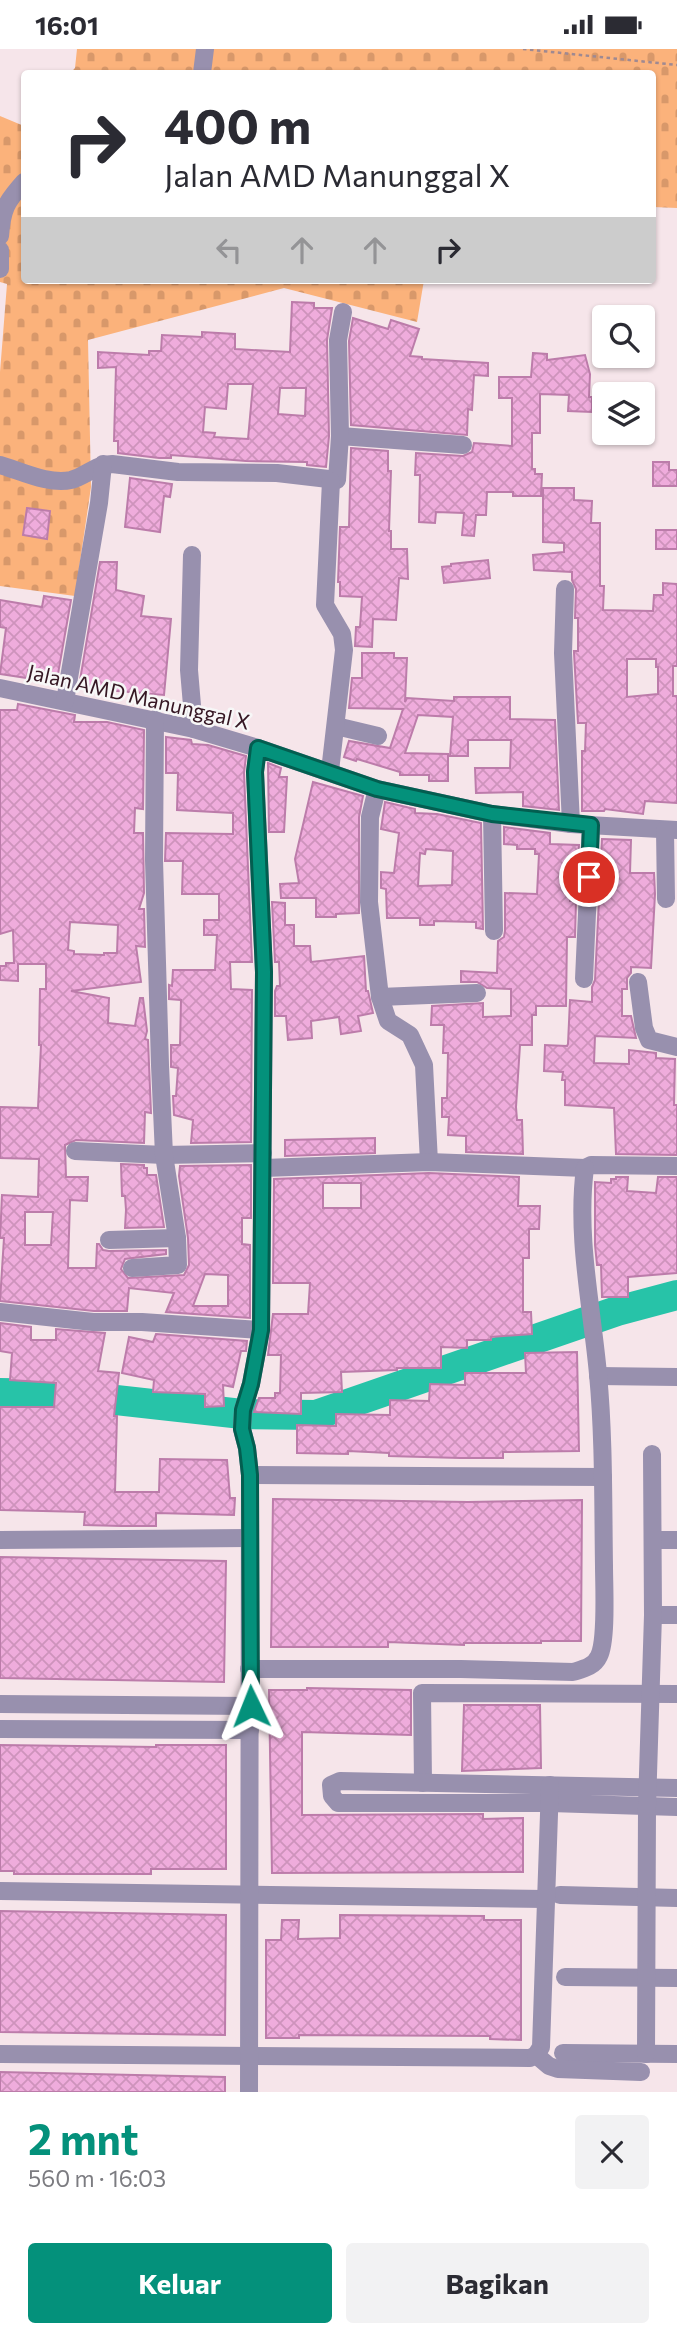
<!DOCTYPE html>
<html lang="id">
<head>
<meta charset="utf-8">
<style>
  body { margin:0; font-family:Commissioner,sans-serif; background:#f2f2f3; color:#2b2b33; height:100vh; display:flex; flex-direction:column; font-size:26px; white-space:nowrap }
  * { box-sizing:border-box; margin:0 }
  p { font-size:23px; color:#7c7c81 }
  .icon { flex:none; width:38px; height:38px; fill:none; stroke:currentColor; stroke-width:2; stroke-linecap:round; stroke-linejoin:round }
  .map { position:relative; height:2043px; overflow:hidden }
  .details { display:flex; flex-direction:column; background:#fff; flex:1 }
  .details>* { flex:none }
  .banner { position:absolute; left:21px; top:21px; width:635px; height:214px; border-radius:7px; box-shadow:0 2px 5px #0004; background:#fff; color:#2b2b33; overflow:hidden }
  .buttons { position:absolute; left:592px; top:256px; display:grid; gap:14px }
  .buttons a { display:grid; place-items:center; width:63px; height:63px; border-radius:7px; background:#fff; box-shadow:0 2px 5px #0004; font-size:35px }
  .pin { position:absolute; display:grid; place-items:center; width:60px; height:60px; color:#fff; margin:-30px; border:4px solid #fff; border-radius:50%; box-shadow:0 2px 7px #0007 }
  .me { position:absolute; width:77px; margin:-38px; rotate:358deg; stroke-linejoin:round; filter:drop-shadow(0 0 5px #0008) }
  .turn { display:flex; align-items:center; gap:24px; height:147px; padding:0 28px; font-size:32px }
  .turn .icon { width:91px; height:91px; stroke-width:2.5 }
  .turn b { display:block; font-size:49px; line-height:60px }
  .lanes { display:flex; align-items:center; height:66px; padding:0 28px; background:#0003; justify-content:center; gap:35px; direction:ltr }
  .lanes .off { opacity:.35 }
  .round { display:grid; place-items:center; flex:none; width:74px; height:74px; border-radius:7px; background:#f2f2f3 }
  .headline { display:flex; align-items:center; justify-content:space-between; height:119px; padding:0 28px }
  h1 { font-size:42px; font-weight:700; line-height:52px; color:#04917b }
  .action { display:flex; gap:14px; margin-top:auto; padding:14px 28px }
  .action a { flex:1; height:80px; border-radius:7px; background:#04917b; color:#fff; font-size:28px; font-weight:700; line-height:80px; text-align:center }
  .action a+a { background:#f2f2f3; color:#2b2b33 }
  .status { display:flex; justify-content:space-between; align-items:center; height:49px; padding:0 35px; background:#fff; direction:ltr }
  .status svg { height:19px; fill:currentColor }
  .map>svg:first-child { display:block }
  .cemetery { fill:url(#cemetery-stones) }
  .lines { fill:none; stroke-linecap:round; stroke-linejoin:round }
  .river { stroke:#27c3a8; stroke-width:30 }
  .building { fill:url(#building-cross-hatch); stroke:#bc7caa; stroke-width:2; fill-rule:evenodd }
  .path { stroke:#9f8991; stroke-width:2.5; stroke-dasharray:3.5 3.5; stroke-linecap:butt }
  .minor { stroke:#9890ae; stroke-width:18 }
  .route-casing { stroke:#035e50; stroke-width:18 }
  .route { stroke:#04917b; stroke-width:12 }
  .labels { text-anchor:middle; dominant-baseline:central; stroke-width:5; stroke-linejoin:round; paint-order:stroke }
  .street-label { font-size:21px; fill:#351723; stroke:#f7f7f7 }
</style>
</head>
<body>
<div class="status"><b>16:01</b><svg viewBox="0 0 49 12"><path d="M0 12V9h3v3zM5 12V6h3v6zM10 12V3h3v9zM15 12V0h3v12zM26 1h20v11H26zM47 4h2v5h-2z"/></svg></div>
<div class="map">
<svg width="677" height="2043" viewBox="0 0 677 2043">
  <defs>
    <pattern id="cemetery-stones" width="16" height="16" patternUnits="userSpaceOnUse" patternTransform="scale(1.75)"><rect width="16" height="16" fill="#fbb27b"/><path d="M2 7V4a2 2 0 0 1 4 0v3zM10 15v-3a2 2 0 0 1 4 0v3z" fill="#d8986a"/></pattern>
    <pattern id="building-cross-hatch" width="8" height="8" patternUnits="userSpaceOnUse" patternTransform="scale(1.75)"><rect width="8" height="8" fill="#efacdc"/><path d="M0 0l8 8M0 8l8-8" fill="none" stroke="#ce93bc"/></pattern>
  </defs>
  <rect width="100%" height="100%" fill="#f6e5ea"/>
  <g class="cemetery">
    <path d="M 77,0 L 677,0 L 677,159 L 653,158 L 653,24 L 70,24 L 75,19 Z"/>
    <path d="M 0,67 L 24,77 L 24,231 L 424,231 L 417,273 L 284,239 L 88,291 L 91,438 L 75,547 L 0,537 L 0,323 L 7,235 L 0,233 Z"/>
  </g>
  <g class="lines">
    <path class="river" d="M 0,1344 L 62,1345 L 242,1365 L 316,1366 L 617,1262 L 677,1246"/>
  </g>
  <g class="building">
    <path d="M 292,253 L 314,254 L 314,259 L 332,259 L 327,291 L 329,387 L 326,418 L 307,416 L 307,413 L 246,412 L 171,406 L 171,409 L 159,409 L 118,404 L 118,392 L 114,392 L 116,318 L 98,319 L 98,303 L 149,306 L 149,302 L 161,302 L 162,286 L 202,288 L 202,283 L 235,285 L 235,300 L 290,303 ZM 228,335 L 253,335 L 248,390 L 214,388 L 215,384 L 203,383 L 205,358 L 226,360 ZM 280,339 L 306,339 L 305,367 L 278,365 Z"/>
    <path d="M 353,269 L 388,280 L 391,271 L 419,280 L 410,307 L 422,308 L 422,310 L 488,314 L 488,327 L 474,326 L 472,361 L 468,360 L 467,386 L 351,376 L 349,292 Z"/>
    <path d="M 533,304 L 547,305 L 547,311 L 585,306 L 590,325 L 589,348 L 592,348 L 592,363 L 568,362 L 569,346 L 540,345 L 540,384 L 532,384 L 532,420 L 535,420 L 535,425 L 542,425 L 541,447 L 513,447 L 513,443 L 487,443 L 486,466 L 476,466 L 474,487 L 462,486 L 464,464 L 436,463 L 435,474 L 419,473 L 420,426 L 415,426 L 416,404 L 463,407 L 472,403 L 474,394 L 512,397 L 512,349 L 499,349 L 499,328 L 531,328 Z"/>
    <path d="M 351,399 L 388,402 L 388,422 L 391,422 L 389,482 L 391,482 L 391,500 L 407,500 L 408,530 L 399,529 L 396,571 L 373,570 L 372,598 L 355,597 L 356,578 L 360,578 L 362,548 L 340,547 L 340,533 L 338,533 L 340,478 L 349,478 Z"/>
    <path d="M 653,413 L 669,413 L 669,421 L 677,421 L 677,437 L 653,437 Z"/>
    <path d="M 130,429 L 172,435 L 170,448 L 164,447 L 160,483 L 125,478 Z"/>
    <path d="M 543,439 L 574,439 L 574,451 L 592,452 L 591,474 L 600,474 L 600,537 L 604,537 L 603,561 L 653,562 L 654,546 L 663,546 L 663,534 L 677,535 L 677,617 L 673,617 L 673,647 L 677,647 L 677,754 L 645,752 L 643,765 L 605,760 L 604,762 L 582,762 L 582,702 L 585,702 L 586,674 L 578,674 L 574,604 L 574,602 L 578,602 L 578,569 L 575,569 L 576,540 L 572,531 L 572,523 L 534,521 L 533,506 L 564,503 L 564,494 L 543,493 ZM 627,610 L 656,610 L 656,618 L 658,618 L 658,645 L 627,648 Z"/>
    <path d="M 27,459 L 50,462 L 47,490 L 23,486 Z"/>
    <rect x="656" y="481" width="21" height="19"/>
    <path d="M 488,511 L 490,529 L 444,534 L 442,518 L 451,517 L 451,515 Z"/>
    <path d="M 100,513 L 117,513 L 116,541 L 144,547 L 141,567 L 171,570 L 164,646 L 92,640 L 93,638 L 79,637 Z"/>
    <path d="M 44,547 L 71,551 L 58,625 L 28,621 L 27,629 L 0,625 L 6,579 L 0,578 L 0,551 L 42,558 Z"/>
    <path d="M 362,604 L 394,604 L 394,609 L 407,609 L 405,653 L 407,649 L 454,652 L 454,648 L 510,648 L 510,670 L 555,671 L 559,761 L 523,757 L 523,743 L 476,744 L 475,719 L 510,719 L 511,691 L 468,691 L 468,707 L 450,707 L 453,668 L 418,666 L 405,704 L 448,705 L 448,732 L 429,732 L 429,726 L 400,726 L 400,723 L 357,710 L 356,712 L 344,708 L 349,692 L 390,699 L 403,660 L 349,659 L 352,629 L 362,629 Z"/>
    <path d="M 18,655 L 75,666 L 74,673 L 107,673 L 144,681 L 143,760 L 135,759 L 134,784 L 143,784 L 144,844 L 139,860 L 144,860 L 145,898 L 136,897 L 141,933 L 71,942 L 109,949 L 108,974 L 135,977 L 140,949 L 143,949 L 147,982 L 145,990 L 148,991 L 151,1064 L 145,1063 L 144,1094 L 76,1091 L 65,1096 L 66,1128 L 88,1128 L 87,1152 L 70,1151 L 68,1219 L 96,1219 L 97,1195 L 99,1195 L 103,1201 L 109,1202 L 166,1201 L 166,1205 L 125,1210 L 121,1220 L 128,1229 L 184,1226 L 189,1216 L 188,1189 L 179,1127 L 180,1117 L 251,1116 L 251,1169 L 242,1169 L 242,1195 L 250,1196 L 250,1269 L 166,1263 L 174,1244 L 129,1239 L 127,1262 L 94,1262 L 0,1252 L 4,1189 L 0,1189 L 2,1146 L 38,1148 L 39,1110 L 0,1109 L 0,1058 L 38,1059 L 41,996 L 39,996 L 40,940 L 46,940 L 46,915 L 18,915 L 18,932 L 0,931 L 0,917 L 6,917 L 6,914 L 14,914 L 13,881 L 0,885 L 0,661 L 17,661 ZM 70,873 L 118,876 L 117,904 L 104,904 L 104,906 L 74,905 L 74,902 L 68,901 ZM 25,1163 L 53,1163 L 51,1196 L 25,1196 ZM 205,1225 L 228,1226 L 228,1257 L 193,1257 Z"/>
    <path d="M 166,688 L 191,691 L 192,695 L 208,696 L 246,707 L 244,724 L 252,913 L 230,913 L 231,940 L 252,941 L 251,1093 L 191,1094 L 193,1071 L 174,1066 L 173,1047 L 176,1047 L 178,1019 L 171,1018 L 171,996 L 180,996 L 181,951 L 169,950 L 169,936 L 172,937 L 173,921 L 215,921 L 217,886 L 204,886 L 204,871 L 219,871 L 219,845 L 182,845 L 183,812 L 165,812 L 166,784 L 233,785 L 233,764 L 177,761 L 178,724 L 166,724 Z"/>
    <path d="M 268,714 L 281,719 L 279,728 L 287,728 L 284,783 L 269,783 Z"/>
    <path d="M 313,733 L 363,747 L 359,768 L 359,864 L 336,865 L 336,868 L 316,868 L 316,849 L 281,849 L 280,835 L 299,834 L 295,810 Z"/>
    <path d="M 385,753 L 415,760 L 415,764 L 437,765 L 481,774 L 483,880 L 476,879 L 476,873 L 434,872 L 434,876 L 420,876 L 420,869 L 387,869 L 386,840 L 381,839 L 381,823 L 394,824 L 399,784 L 381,780 ZM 426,800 L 453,802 L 452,836 L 418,837 L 420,804 L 425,805 Z"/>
    <path d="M 504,778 L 550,784 L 550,795 L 579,796 L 577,823 L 570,823 L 570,852 L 576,852 L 575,888 L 567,888 L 566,957 L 536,957 L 536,966 L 532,966 L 532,996 L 520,996 L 516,1058 L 517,1071 L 522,1071 L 523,1105 L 466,1103 L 466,1087 L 448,1086 L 449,1068 L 442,1068 L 442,1049 L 447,1049 L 448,1004 L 443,1004 L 444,976 L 431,976 L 432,957 L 483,954 L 483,968 L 511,967 L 511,940 L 487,939 L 477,933 L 461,933 L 461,922 L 497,924 L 498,892 L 504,888 L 505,882 L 505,844 L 537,845 L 539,805 L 535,805 L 535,800 L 517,800 L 517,796 L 504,795 Z"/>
    <path d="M 602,790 L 631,791 L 630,824 L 654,824 L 655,845 L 651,919 L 631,918 L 631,924 L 627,929 L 627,940 L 622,940 L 622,967 L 631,967 L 636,989 L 595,987 L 594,1014 L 629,1015 L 629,1001 L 656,1004 L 656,1009 L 675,1010 L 674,1056 L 677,1056 L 677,1106 L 616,1105 L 614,1059 L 565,1056 L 565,1031 L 562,1031 L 563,1023 L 544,1022 L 545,996 L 567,997 L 568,995 L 570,951 L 592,953 L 592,938 L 595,931 Z"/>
    <path d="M 272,853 L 285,854 L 285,876 L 294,876 L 294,897 L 310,897 L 311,913 L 364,907 L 366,942 L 368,942 L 373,964 L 358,967 L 361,982 L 341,985 L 339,968 L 311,972 L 312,989 L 288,991 L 286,967 L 275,967 L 275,942 L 277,937 L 280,937 L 279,913 L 275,913 Z"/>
    <path d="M 375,1089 L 375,1104 L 285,1107 L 285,1091 Z"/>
    <path d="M 121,1115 L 144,1116 L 144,1119 L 147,1119 L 147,1126 L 156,1126 L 164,1178 L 125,1179 L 126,1161 L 125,1147 L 122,1147 Z"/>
    <path d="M 429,1124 L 519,1128 L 518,1157 L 540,1157 L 539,1180 L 529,1180 L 529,1209 L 523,1209 L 523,1263 L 531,1263 L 532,1285 L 491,1288 L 491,1291 L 467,1291 L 467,1299 L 441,1298 L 441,1319 L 397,1319 L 397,1321 L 341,1323 L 342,1343 L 301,1344 L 301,1365 L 254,1363 L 259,1349 L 275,1349 L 275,1344 L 280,1344 L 281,1306 L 268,1306 L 273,1265 L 308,1265 L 310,1234 L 273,1234 L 274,1130 ZM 323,1134 L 361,1134 L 361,1159 L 323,1159 Z"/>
    <path d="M 616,1128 L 628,1128 L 627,1142 L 656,1144 L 658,1128 L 677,1128 L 677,1224 L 628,1228 L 628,1248 L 602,1248 L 601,1216 L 597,1216 L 595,1196 L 595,1133 L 611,1134 L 611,1130 L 616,1130 Z"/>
    <path d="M 0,1274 L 31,1278 L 31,1291 L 56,1291 L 56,1280 L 105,1284 L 98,1322 L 119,1324 L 114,1367 L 117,1367 L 115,1443 L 159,1443 L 160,1410 L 227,1411 L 230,1449 L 235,1449 L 234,1466 L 156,1464 L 156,1477 L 121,1477 L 84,1476 L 85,1463 L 0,1461 L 0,1358 L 54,1358 L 56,1334 L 10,1331 L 12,1304 L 0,1302 Z"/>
    <path d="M 156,1285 L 247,1292 L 246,1302 L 241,1302 L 233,1338 L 223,1336 L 224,1357 L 205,1358 L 205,1345 L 153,1343 L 154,1331 L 122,1324 L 129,1288 L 153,1293 Z"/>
    <path d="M 577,1303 L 579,1402 L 503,1403 L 503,1409 L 460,1409 L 389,1407 L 389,1404 L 348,1402 L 348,1405 L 297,1404 L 297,1376 L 336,1377 L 336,1365 L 390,1366 L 390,1351 L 429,1352 L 430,1335 L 465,1336 L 465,1324 L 526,1324 L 525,1304 Z"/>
    <path d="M 273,1450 L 468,1453 L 582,1451 L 581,1592 L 541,1592 L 541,1594 L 464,1594 L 464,1596 L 388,1593 L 388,1598 L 271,1598 Z"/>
    <path d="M 0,1508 L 226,1512 L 224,1633 L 0,1629 Z"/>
    <path d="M 307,1639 L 411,1641 L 411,1686 L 302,1683 L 302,1766 L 483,1765 L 483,1770 L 523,1769 L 523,1823 L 272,1824 L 269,1641 L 307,1641 Z"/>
    <path d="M 464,1656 L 540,1656 L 541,1719 L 462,1722 Z"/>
    <path d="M 0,1696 L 156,1698 L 156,1696 L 226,1696 L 226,1820 L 151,1820 L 151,1825 L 14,1825 L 14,1822 L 0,1822 Z"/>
    <path d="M 0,1862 L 226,1866 L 225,1986 L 0,1983 Z"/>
    <path d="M 340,1866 L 484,1867 L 484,1871 L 521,1871 L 521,1991 L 490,1990 L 490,1987 L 299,1986 L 299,1989 L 266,1989 L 266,1891 L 281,1891 L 282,1871 L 299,1871 L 298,1890 L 340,1889 Z"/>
    <path d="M 0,2023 L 225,2028 L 225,2043 L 0,2043 Z"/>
  </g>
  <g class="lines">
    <path class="path" d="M 523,0 L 677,16"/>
    <g class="minor">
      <path d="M 202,24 L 205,0"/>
      <path d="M 0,187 C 2,160 6,153 24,133"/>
      <path d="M 0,201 L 0,220"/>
      <path d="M 340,387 L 463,396"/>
      <path d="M 0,416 C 21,422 49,436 71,431 C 86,427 96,415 112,415 L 178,423 L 277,424 L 337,431 L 340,387 L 338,291 L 343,263"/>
      <path d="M 192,506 L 189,621 L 194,680"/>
      <path d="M 565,540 L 563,604 L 571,775"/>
      <path d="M 0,639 L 194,680 L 258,699 L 377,740 L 492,765 L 571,775 L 677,781"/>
      <path d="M 65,652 L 99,454 L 103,415"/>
      <path d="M 336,677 L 378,687"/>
      <path d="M 330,722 L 344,601 L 342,585 L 325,556 L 331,432"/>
      <path d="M 377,740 L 370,768 L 369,853 L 380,948 L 388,972 L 410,986 L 424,1016 L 429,1113"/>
      <path d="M 492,765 L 494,882"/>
      <path d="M 665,781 L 666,850"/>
      <path d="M 584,930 L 591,776"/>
      <path d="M 638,933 L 644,979 L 649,991 L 677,998"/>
      <path d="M 380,948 L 477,944"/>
      <path d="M 75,1102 L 164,1106 L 263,1104"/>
      <path d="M 264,1119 L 429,1113 L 585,1119 L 591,1116 L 677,1117"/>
      <path d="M 109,1191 L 177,1189"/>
      <path d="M 132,1219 L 178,1216 L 177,1189 L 164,1106 L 160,1016 L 154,811 L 155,670"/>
      <path d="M 0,1263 L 93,1273 L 142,1273 L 261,1281"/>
      <path d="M 598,1327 L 677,1328"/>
      <path d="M 250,1426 L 603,1428"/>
      <path d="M 0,1491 L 249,1489"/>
      <path d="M 653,1491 L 677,1491"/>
      <path d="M 653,1566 L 677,1566"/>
      <path d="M 249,1620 L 461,1620 L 573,1623 C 583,1620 594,1618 599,1607 C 607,1591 604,1537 604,1517 C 603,1453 604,1389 598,1325 C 592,1258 576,1187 585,1119"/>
      <path d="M 0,1655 L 251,1657"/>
      <path d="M 0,1680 L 250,1681"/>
      <path d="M 423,1734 L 422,1644 L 677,1645"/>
      <path d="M 677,1739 L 340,1732 L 331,1736 L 332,1747 L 338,1754 L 550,1754 L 677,1758"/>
      <path d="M 0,1842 L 545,1850"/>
      <path d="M 560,1846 L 677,1849"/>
      <path d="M 565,1928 L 677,1929"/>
      <path d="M 563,2004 L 677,2005"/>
      <path d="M 0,2005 L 530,2009 L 536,2006 L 541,1998 L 550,1736"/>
      <path d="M 646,2005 L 647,1757 L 653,1566 L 652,1405"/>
      <path d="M 536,2006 L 549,2017 L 558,2020 L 641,2023"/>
      <path d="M 249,2043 L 250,1426 L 247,1399 L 242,1380 L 243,1361 L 251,1335 L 261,1281 L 264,923 L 255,723 L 258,699"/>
    </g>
  </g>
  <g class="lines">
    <defs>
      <path id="route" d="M 251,1657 L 250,1426 L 247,1399 L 242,1380 L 243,1361 L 251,1335 L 261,1281 L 264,923 L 255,723 L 258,699 L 377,740 L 492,765 L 591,776 L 589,828"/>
    </defs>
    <use href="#route" class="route-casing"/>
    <use href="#route" class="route"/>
  </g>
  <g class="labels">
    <g class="street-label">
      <text transform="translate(139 647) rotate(13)">Jalan AMD Manunggal X</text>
    </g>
  </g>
</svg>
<div class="buttons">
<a><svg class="icon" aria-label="search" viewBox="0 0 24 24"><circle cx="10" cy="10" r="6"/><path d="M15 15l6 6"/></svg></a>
<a><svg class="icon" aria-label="layers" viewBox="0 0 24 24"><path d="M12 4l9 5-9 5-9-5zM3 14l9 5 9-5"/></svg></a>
</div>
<div class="pin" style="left:589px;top:828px;background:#d93025"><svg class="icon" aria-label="arrive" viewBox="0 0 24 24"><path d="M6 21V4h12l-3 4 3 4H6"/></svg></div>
<svg class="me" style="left:251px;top:1657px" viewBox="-20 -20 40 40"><path d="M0-17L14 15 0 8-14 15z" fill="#04917b" stroke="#fff" stroke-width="4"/></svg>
<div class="banner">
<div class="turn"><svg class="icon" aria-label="right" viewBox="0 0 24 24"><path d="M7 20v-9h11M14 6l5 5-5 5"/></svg><div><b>400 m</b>Jalan AMD Manunggal X</div></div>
<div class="lanes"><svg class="icon off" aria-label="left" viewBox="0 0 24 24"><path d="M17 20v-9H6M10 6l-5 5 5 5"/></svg><svg class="icon off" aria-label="ahead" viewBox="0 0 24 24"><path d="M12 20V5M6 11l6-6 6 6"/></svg><svg class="icon off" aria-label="ahead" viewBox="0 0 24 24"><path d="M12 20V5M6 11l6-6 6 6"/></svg><svg class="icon" aria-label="right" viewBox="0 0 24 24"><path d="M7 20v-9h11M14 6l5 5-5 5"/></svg></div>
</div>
</div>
<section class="details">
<div class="headline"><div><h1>2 mnt</h1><p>560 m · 16:03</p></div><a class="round"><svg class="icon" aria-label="close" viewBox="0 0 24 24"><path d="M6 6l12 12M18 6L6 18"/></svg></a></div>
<div class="action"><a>Keluar</a><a>Bagikan</a></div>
</section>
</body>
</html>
